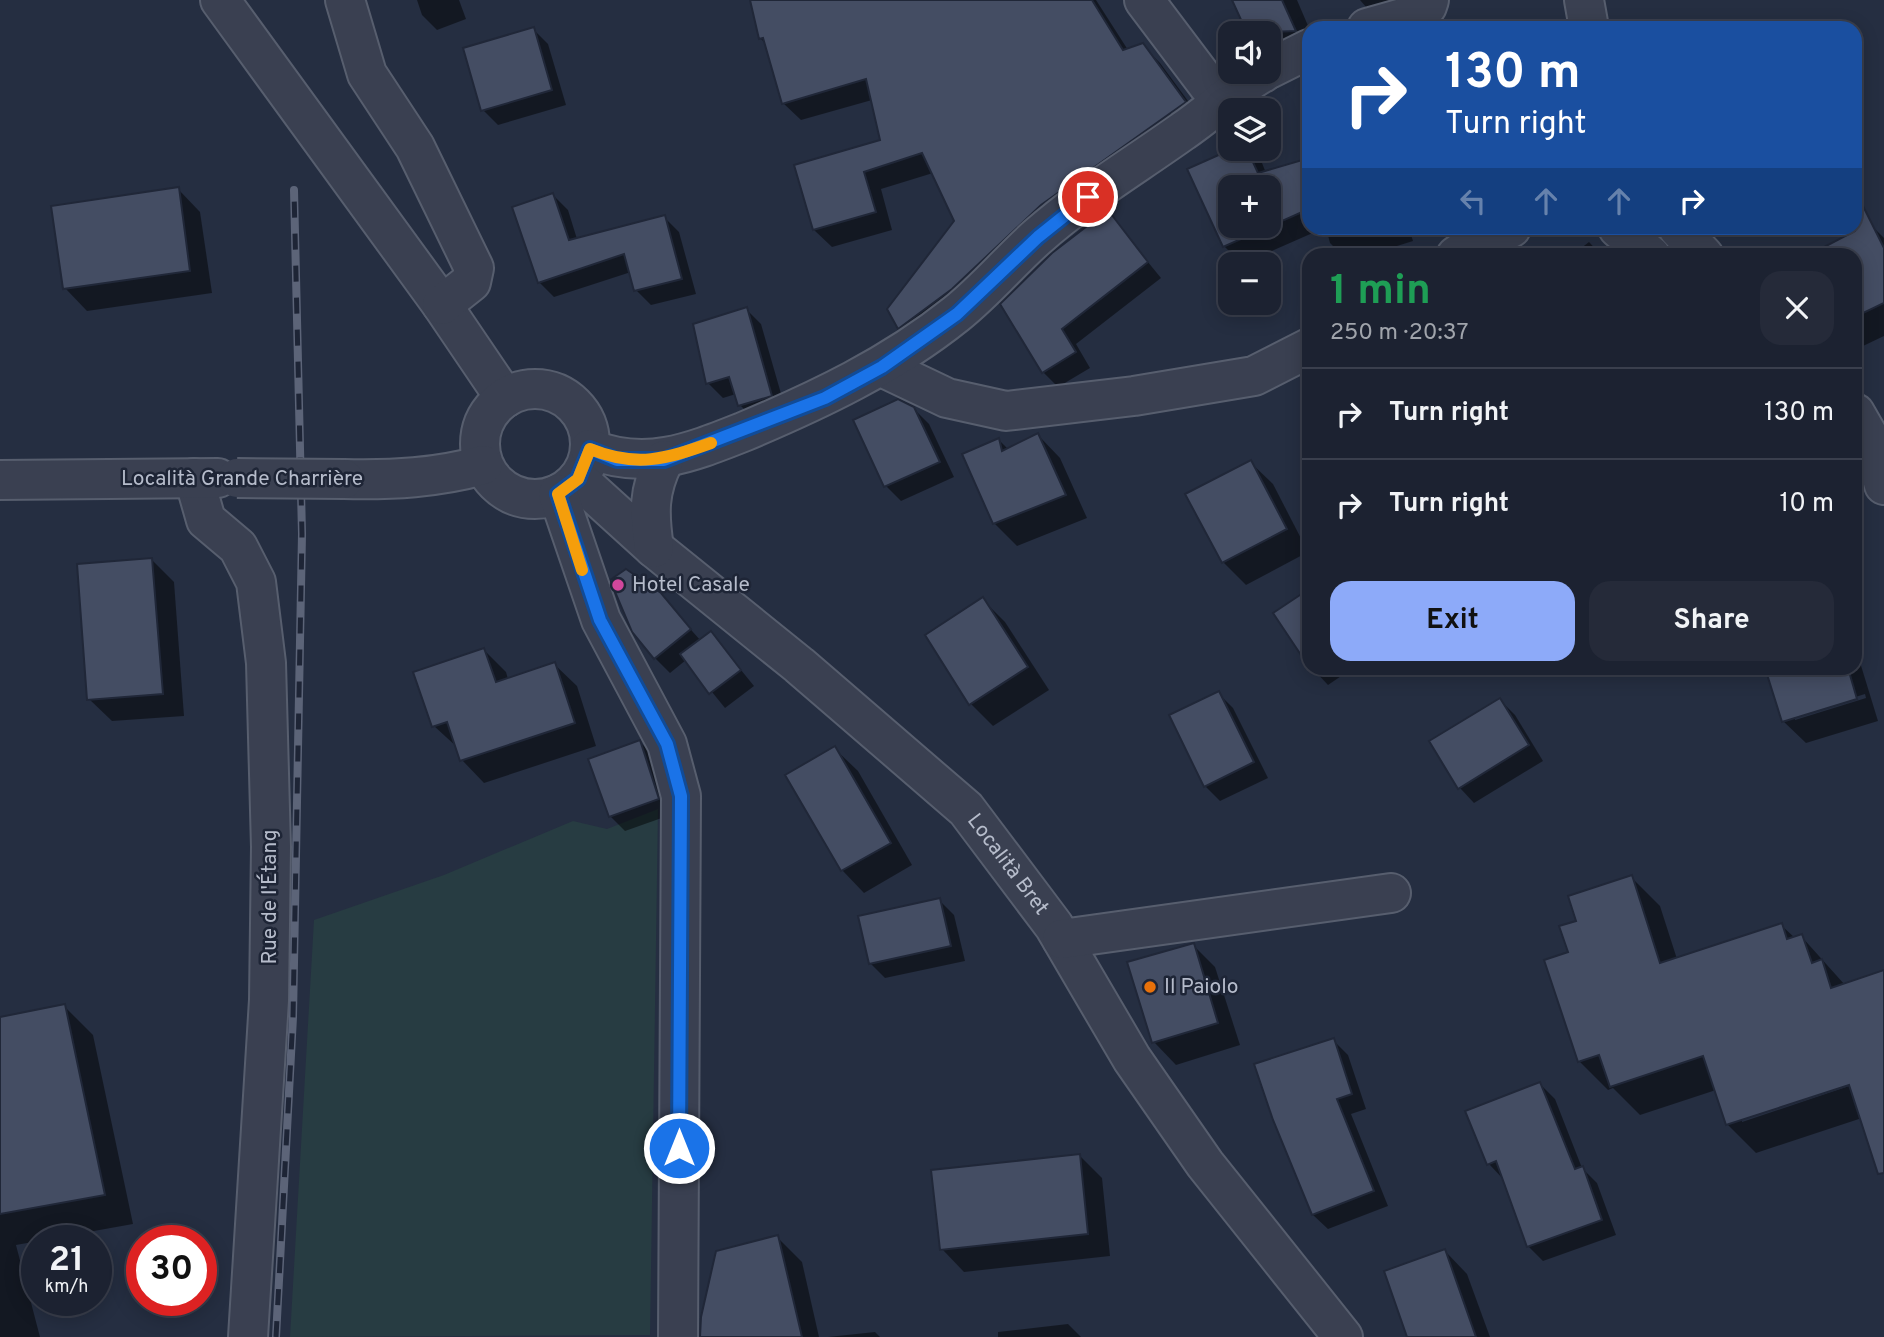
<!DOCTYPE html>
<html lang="en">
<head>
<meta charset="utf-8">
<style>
  body { margin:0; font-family:Overpass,sans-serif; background:#252a39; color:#f1f3f6; height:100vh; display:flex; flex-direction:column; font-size:26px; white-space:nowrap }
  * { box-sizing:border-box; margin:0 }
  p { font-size:23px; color:#a0a4ab }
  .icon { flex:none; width:38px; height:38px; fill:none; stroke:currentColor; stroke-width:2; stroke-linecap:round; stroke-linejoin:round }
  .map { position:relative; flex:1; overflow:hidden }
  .side { position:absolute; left:1302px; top:248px; width:560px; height:427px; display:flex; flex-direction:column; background:#1c2231; border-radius:21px; box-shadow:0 4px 18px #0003,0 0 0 2px #3a3f4d }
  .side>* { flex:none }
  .banner { position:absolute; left:1302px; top:21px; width:560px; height:214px; border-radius:21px; box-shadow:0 4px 18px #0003,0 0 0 2px #3a3f4d; background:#1a4fa0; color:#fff; overflow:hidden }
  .tools { position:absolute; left:1218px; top:21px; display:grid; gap:14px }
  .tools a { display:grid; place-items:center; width:63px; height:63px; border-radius:14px; background:#1c2231; box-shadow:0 4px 18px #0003,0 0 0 2px #3a3f4d; font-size:35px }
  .speed { position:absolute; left:21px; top:1225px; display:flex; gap:14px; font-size:35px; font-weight:700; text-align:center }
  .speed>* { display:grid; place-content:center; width:91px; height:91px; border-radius:50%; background:#1c2231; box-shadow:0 4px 18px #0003,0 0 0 2px #3a3f4d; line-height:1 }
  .speed small { font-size:18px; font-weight:400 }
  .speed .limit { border:10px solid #d22; background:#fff; color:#111 }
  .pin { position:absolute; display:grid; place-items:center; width:60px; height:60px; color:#fff; margin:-30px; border:4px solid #fff; border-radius:50%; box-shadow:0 2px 7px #0007 }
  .me { position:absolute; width:77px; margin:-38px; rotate:0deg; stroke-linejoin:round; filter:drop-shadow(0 0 5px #0008) }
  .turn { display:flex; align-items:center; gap:24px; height:147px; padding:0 28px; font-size:32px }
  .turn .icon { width:91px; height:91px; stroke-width:2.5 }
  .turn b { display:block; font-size:49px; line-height:60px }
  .lanes { display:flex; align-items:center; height:66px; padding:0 28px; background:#0003; justify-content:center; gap:35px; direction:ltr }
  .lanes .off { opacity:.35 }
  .round { display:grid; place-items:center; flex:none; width:74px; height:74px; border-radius:21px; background:#252a39 }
  .overview { display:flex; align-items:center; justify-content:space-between; height:119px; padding:0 28px }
  h1 { font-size:42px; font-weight:700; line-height:52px; color:#1e9e55 }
  .cta { display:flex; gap:14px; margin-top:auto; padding:14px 28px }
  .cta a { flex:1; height:80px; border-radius:21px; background:#8daaf9; color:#111; font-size:28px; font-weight:700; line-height:80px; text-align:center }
  .cta a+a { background:#252a39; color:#f1f3f6 }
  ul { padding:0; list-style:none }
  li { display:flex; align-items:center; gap:21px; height:91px; padding:0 28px; border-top:2px solid #3a3f4d }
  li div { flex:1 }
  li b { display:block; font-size:26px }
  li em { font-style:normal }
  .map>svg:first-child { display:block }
  .green { fill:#273c42 }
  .shadow { fill:#0007; fill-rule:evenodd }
  .building { fill:#444d63; stroke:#202738; stroke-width:2; fill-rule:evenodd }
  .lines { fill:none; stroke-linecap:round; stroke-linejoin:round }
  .minor-casing { stroke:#575e6e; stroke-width:42 }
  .minor { stroke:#3a4051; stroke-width:38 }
  .rail-casing { stroke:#5c6478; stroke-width:8 }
  .rail { stroke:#1e2536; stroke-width:5; stroke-dasharray:16; stroke-linecap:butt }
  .minor-bridge-casing { stroke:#575e6e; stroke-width:42; stroke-linecap:butt }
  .minor-bridge { stroke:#3a4051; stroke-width:38 }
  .route-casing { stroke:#114b97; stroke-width:18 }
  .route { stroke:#1a73e8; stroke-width:12 }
  .slow { stroke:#f59e0b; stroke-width:12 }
  .hotel-dot { fill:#d1479c; stroke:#1e2536; stroke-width:2.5 }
  .food-dot { fill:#e8710a; stroke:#1e2536; stroke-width:2.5 }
  .labels { text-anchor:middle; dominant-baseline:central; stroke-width:5; stroke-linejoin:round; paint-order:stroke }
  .street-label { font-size:21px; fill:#b6bccb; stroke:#1e2536 }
  .poi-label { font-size:21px; fill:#b6bccb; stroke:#1e2536; text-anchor:start }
</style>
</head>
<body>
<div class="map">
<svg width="1884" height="1337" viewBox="0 0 1884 1337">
  <rect width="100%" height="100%" fill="#252e41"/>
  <path class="green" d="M 658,809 L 650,1335 L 290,1337 L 314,920 L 444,875 L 573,821 L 607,829 Z"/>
  <g class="shadow">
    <path d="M 417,0 L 459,0 L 466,19 L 437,30 L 422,15 Z"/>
    <path d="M 752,0 L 1096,0 L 1128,50 L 1142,45 L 1160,63 L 1202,120 L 917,345 L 900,328 L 956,221 L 933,173 L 881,189 L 892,230 L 832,247 L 814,230 L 882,142 L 872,100 L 801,120 L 783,103 L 766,44 L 760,38 Z"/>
    <path d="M 1234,0 L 1297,0 L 1309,28 L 1309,68 L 1269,63 L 1269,33 L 1249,33 Z"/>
    <path d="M 1360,0 L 1431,0 L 1384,28 Z"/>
    <path d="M 1732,24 L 1736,28 L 1708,28 Z"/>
    <path d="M 533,29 L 548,44 L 566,105 L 498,125 L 483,110 Z"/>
    <path d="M 1309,75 L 1309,88 L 1304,78 Z"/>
    <path d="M 1236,149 L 1247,149 L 1262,163 L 1266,173 L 1309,160 L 1309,228 L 1324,228 L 1242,264 L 1224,246 L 1190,170 ZM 1230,187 L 1269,187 L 1269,226 L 1230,226 Z"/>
    <path d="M 178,189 L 200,212 L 212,293 L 87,311 L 65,288 Z"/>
    <path d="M 553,195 L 568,210 L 577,239 L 664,217 L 679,232 L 696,294 L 651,305 L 636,290 L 631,272 L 554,297 L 539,282 Z"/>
    <path d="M 1107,212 L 1161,278 L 1076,344 L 1090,368 L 1058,387 L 1043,372 Z"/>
    <path d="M 1871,225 L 1884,238 L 1884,336 L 1863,346 L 1855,338 L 1855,256 Z"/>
    <path d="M 1326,228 L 1409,228 L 1413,241 L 1365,256 L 1343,256 L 1330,243 Z"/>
    <path d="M 1589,242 L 1602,256 L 1571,256 Z"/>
    <path d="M 746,309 L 761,324 L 786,411 L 755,420 L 740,405 L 736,394 L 723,398 L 708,383 Z"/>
    <path d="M 913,408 L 929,424 L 954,477 L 901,501 L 886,486 Z"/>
    <path d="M 1038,435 L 1060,458 L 1087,518 L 1017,546 L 994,523 L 999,440 L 1009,450 Z"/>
    <path d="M 1250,462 L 1273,484 L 1308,552 L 1246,585 L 1223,562 Z"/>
    <path d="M 152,560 L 174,582 L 184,716 L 112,721 L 89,699 Z"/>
    <path d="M 660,595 L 701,641 L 711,633 L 754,686 L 725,708 L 686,660 L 670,673 L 655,658 Z"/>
    <path d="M 983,600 L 1005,622 L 1049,690 L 993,726 L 971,704 Z"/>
    <path d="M 1855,646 L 1878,721 L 1806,743 L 1783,721 L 1767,668 L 1855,668 ZM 1865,694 L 1866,698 L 1795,720 L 1795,716 Z"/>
    <path d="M 484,650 L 506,672 L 508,679 L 554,664 L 577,686 L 596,746 L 484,783 L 462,760 L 458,748 L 434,726 Z"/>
    <path d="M 1312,668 L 1353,668 L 1328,685 Z"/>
    <path d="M 1449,668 L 1471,668 L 1458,677 Z"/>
    <path d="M 1218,693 L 1233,708 L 1268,778 L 1220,801 L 1205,786 Z"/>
    <path d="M 1500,700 L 1515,715 L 1543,761 L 1474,803 L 1460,788 Z"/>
    <path d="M 640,742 L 655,757 L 673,814 L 625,831 L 610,816 Z"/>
    <path d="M 835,749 L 858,771 L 912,865 L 864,893 L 842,870 Z"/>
    <path d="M 1631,877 L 1660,906 L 1677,959 L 1781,925 L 1795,938 L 1801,936 L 1845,985 L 1884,972 L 1884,1157 L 1862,1118 L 1756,1153 L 1727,1124 L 1716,1090 L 1640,1115 L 1613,1088 L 1608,1090 L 1579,1061 L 1570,954 L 1578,922 ZM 1857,1080 L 1858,1083 L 1742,1122 L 1742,1118 Z"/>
    <path d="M 939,900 L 954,915 L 965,961 L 885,978 L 870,963 Z"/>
    <path d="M 1193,945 L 1215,967 L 1240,1045 L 1176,1065 L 1154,1042 Z"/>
    <path d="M 64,1006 L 93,1035 L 133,1224 L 16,1245 L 40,1337 L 0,1337 L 0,1019 Z"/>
    <path d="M 1333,1040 L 1348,1055 L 1366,1109 L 1351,1114 L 1388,1206 L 1328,1229 L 1313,1215 Z"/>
    <path d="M 1540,1084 L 1555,1099 L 1582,1168 L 1597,1183 L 1616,1235 L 1543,1261 L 1528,1246 L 1504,1180 L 1489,1164 Z"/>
    <path d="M 1080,1156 L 1102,1178 L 1110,1256 L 964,1272 L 942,1249 Z"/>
    <path d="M 777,1237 L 802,1262 L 819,1337 L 702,1337 Z"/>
    <path d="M 1445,1251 L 1467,1274 L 1490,1337 L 1409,1337 Z"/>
    <path d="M 1068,1324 L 1081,1337 L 998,1337 L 998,1332 Z"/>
    <path d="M 875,1332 L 880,1337 L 828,1337 Z"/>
  </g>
  <g class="building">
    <path d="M 750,0 L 1092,0 L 1123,50 L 1143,43 L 1186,102 L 1041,205 L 952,289 L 898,329 L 887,309 L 954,221 L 922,153 L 864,172 L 876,212 L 813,230 L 794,165 L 880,140 L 866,79 L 782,104 L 763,38 L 759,39 Z"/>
    <path d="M 1232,0 L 1282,0 L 1296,31 L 1247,33 Z"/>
    <path d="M 534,27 L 552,90 L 481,111 L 463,48 Z"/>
    <path d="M 1232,149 L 1247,149 L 1258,173 L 1309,158 L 1309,209 L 1223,247 L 1187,169 ZM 1230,187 L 1269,187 L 1269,226 L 1230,226 Z"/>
    <path d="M 179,187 L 190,271 L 63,289 L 51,206 Z"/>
    <path d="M 1855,190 L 1884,248 L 1884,303 L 1855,317 L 1855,256 L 1807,256 L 1855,231 Z"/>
    <path d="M 553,193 L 569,240 L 665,215 L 682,279 L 634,291 L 624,254 L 538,283 L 512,207 Z"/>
    <path d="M 1108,210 L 1148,262 L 1062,329 L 1076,352 L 1042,373 L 1000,304 L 1052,253 Z"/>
    <path d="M 747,307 L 772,396 L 738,406 L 729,377 L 706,384 L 693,324 Z"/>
    <path d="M 898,399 L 914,407 L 940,462 L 884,487 L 853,420 Z"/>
    <path d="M 1038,433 L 1066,495 L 993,524 L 962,454 L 999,438 L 1002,451 Z"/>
    <path d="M 1251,460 L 1287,529 L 1222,563 L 1185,494 Z"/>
    <path d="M 152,558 L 163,694 L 87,700 L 77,564 Z"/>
    <path d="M 626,569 L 661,593 L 691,629 L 654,659 L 632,632 L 610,580 Z"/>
    <path d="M 1309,589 L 1309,667 L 1273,613 Z"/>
    <path d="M 983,597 L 1028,667 L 969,705 L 925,635 Z"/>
    <path d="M 711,631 L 741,670 L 709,694 L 680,654 Z"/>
    <path d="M 484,648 L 496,682 L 555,662 L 575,723 L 460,761 L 447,722 L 432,727 L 413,672 Z"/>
    <path d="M 1765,668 L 1848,668 L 1857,699 L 1782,722 Z"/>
    <path d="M 1219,691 L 1254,762 L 1204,787 L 1169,715 Z"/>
    <path d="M 1500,698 L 1529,745 L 1458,789 L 1429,741 Z"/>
    <path d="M 640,740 L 659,799 L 609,817 L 588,759 Z"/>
    <path d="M 835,746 L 891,843 L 841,871 L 785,775 Z"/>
    <path d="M 1632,875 L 1660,963 L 1782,923 L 1787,939 L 1802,934 L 1812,963 L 1822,959 L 1831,988 L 1884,970 L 1884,1173 L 1878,1174 L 1849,1085 L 1726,1125 L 1703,1056 L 1610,1087 L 1599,1055 L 1578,1062 L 1544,960 L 1568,952 L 1559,926 L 1576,921 L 1568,896 Z"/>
    <path d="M 940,898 L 951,946 L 869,964 L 858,916 Z"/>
    <path d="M 1194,943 L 1218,1023 L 1152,1043 L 1127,962 Z"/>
    <path d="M 65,1004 L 105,1195 L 0,1214 L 0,1017 Z"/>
    <path d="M 1334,1038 L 1352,1094 L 1337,1099 L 1374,1191 L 1312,1215 L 1273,1120 L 1254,1064 Z"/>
    <path d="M 1540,1082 L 1575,1169 L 1583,1166 L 1602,1220 L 1527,1247 L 1496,1161 L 1487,1165 L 1465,1111 Z"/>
    <path d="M 1080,1154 L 1088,1234 L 940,1250 L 931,1170 Z"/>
    <path d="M 778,1235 L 802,1337 L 700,1337 L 701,1317 L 716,1251 Z"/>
    <path d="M 1445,1249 L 1476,1337 L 1407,1337 L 1384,1271 Z"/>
  </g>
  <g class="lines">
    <defs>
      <g id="minor">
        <path d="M 220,0 L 442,305 L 505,398"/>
        <path d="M 345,0 L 367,74 L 415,147 L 474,268 L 471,282 L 442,305"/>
        <path d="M 1144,0 L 1208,85 L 1223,100"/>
        <path d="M 1584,0 L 1589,28"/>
        <path d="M 1367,28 L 1413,15 L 1427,6 L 1429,0"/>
        <path d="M 1269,69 L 1309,49"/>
        <path d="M 1618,228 L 1651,256"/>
        <path d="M 1678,228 L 1704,256"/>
        <path d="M 1456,256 L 1480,239 L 1511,228"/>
        <path d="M 882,367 L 947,398 L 1006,411 L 1134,396 L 1254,376 L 1309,348"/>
        <circle cx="535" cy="444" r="55"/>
        <path d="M 1855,413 L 1870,439 L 1884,485"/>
        <path d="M 590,449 C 646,471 690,453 743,432 C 819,400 891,366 956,314 C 985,291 1009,262 1037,237 C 1082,197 1134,166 1183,131 C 1211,112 1235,88 1264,72"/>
        <path d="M 194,478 L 206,520 L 238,547 L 256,582 L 266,663 L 271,847 L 269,1000 L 248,1337"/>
        <path d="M 344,479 C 393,480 436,478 483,465"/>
        <path id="s1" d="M 578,479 L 654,548 L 799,665 L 966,809 L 1054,926 L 1132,1059 L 1205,1164 L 1343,1337"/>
        <path d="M 0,480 L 218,478"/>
        <path d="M 558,494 L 601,620 L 667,744 L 681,796 L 678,1337"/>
        <path d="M 654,548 C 649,514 648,491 664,460"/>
        <path d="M 1062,939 L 1391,893"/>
      </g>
    </defs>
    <use href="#minor" class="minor-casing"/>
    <use href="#minor" class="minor"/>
    <defs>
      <path id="rail" d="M 276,1337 L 293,1017 L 302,534 L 294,190"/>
    </defs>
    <use href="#rail" class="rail-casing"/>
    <use href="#rail" class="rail"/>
    <defs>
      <path id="minor-bridge" d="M 237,478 L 344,479"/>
    </defs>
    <use href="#minor-bridge" class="minor-bridge-casing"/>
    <use href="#minor-bridge" class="minor-bridge"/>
  </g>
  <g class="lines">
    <defs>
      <path id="route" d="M 679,1148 L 681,796 L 667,744 L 600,620 L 558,494 L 578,479 L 590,449 L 617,460 L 664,460 L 825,398 L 882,367 L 957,314 L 1038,237 L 1088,197"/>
    </defs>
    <use href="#route" class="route-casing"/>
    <use href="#route" class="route"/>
    <path class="slow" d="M 582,570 L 558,494 L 578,479 L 590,449 C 637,468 666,459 711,443"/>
  </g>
  <circle class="hotel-dot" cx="618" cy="585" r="7"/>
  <circle class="food-dot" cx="1150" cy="987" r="7"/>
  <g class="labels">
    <g class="street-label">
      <text x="242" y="479">Località Grande Charrière</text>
      <text stroke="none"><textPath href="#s1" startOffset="579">Località Bret</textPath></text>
      <text transform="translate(270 897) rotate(-90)">Rue de l'Étang</text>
    </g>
    <g class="poi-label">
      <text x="632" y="585">Hotel Casale</text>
      <text x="1164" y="987">Il Paiolo</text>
    </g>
  </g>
</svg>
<div class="tools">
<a><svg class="icon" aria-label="sound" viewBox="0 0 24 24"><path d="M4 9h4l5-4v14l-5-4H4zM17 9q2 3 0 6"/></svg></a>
<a><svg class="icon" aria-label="layers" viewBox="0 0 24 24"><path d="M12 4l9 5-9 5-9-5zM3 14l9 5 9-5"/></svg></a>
<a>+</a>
<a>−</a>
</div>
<div class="speed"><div>21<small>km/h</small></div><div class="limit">30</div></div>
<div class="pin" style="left:1088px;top:197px;background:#d93025"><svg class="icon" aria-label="arrive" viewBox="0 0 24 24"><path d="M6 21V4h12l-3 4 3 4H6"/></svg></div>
<svg class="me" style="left:679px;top:1148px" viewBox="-20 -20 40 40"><circle r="17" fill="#1a73e8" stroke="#fff" stroke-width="3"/><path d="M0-11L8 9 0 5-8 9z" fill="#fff"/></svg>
<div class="banner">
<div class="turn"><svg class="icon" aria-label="right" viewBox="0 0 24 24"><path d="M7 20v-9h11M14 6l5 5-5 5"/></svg><div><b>130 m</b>Turn right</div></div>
<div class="lanes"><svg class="icon off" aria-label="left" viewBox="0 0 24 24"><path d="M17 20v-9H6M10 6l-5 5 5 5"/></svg><svg class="icon off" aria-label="ahead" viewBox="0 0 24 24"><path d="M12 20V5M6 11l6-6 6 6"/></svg><svg class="icon off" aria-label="ahead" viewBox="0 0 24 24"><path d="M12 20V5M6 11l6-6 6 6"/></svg><svg class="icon" aria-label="right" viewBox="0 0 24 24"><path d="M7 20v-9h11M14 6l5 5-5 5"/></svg></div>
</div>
<section class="side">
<div class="overview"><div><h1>1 min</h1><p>250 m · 20:37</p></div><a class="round"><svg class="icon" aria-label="close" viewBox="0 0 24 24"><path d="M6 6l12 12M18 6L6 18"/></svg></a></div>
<ul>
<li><svg class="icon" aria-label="right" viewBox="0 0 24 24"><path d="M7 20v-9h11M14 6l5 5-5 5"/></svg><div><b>Turn right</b></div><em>130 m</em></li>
<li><svg class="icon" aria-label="right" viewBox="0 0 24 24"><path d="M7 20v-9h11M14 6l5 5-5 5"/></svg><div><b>Turn right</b></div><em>10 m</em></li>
</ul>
<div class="cta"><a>Exit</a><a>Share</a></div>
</section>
</div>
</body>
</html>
